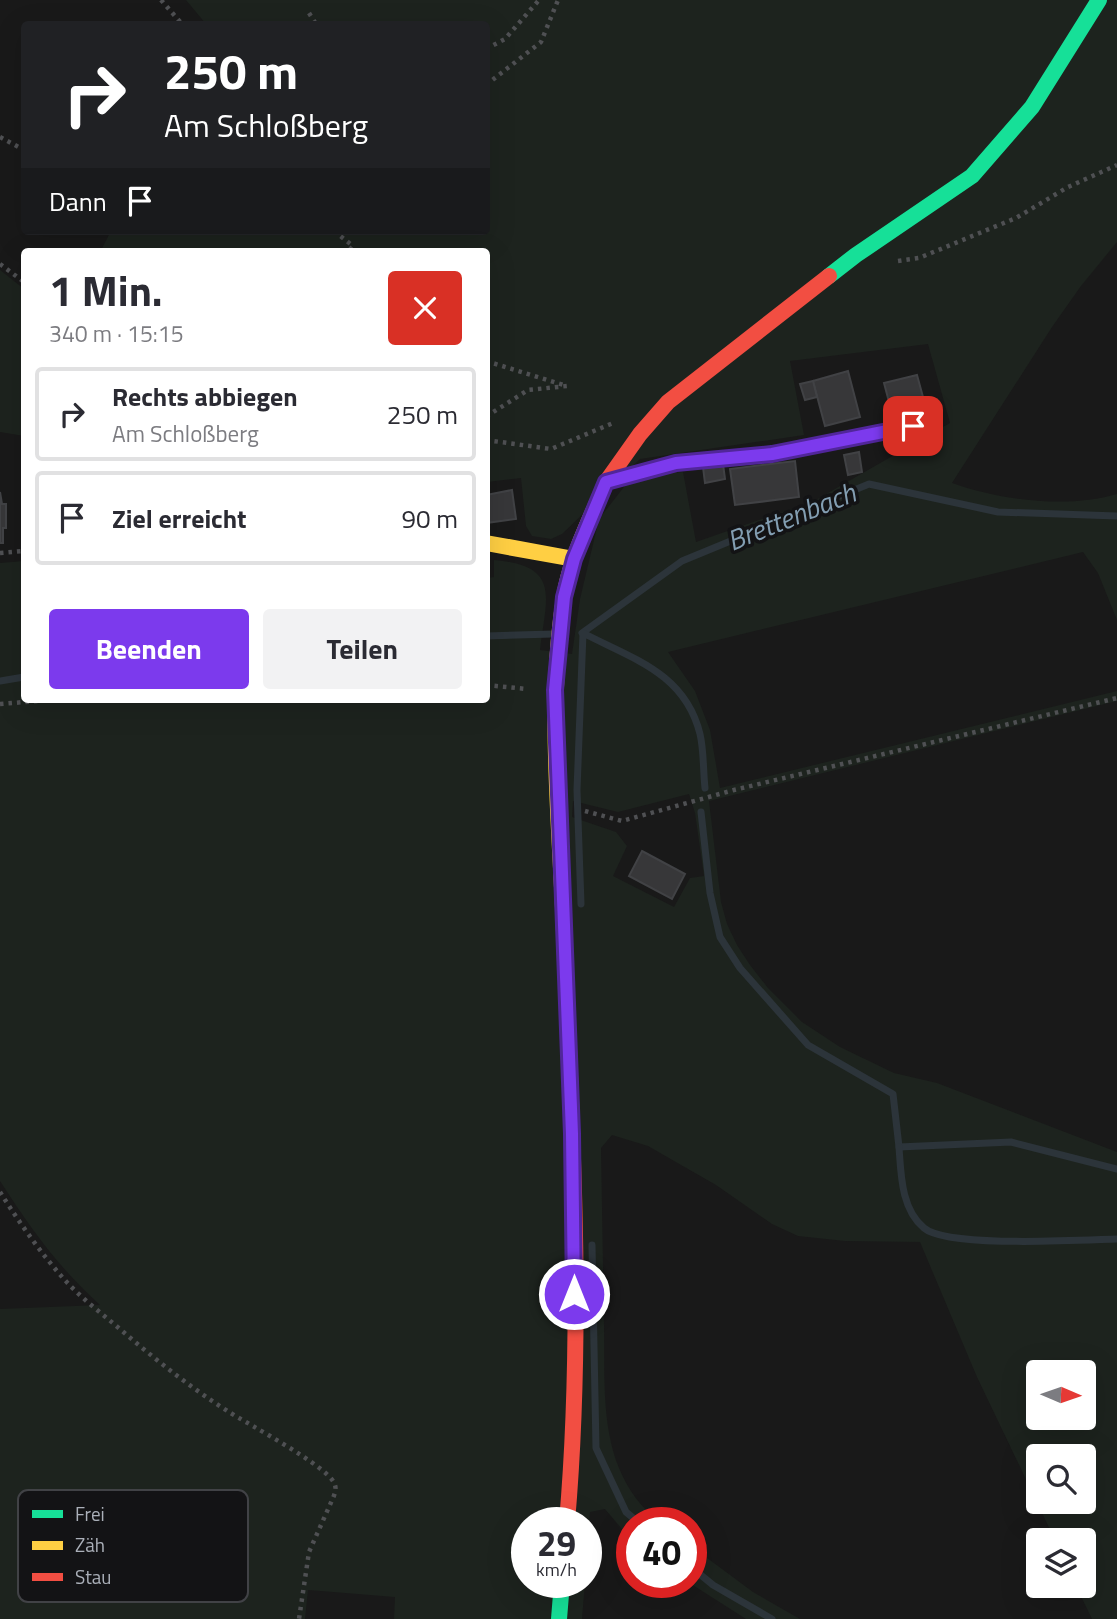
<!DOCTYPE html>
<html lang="de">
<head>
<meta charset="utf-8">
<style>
  body { margin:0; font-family:"Titillium Web",sans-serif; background:#f2f2f3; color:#2b2b33; height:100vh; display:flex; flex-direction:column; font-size:26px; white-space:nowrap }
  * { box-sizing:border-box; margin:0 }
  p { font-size:23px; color:#7c7c81 }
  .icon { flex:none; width:38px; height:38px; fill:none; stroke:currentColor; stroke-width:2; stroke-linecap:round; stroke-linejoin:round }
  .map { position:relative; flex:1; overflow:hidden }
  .details { position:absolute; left:21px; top:248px; width:469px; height:455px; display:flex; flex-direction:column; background:#fff; border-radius:7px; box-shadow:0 7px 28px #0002 }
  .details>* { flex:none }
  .top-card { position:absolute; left:21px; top:21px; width:469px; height:214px; border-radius:7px; box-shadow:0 7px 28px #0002; background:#202124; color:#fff; overflow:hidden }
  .needle { width:46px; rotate:92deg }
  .buttons { position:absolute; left:1026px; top:1360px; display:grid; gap:14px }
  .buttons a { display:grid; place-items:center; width:70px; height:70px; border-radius:7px; background:#fff; box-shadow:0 7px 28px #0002; font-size:35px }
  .speed { position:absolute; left:511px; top:1507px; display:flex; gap:14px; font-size:35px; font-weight:700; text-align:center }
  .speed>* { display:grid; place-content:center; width:91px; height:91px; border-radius:50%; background:#fff; box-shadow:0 7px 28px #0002; line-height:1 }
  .speed small { font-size:18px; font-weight:400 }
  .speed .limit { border:10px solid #d22; background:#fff; color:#111 }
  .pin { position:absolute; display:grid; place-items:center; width:60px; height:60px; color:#fff; margin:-30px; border-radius:14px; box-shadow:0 4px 10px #0006 }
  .me { position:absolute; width:77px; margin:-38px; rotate:0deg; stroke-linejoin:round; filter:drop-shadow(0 0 5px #0008) }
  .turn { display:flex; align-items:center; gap:24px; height:147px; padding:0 28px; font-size:32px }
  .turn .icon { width:91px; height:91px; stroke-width:2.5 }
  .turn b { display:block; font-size:49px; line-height:60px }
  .then { display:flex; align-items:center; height:66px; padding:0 28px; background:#0003; gap:14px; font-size:26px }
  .round { display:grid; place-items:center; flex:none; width:74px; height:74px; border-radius:7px; background:#f2f2f3 }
  .summary { display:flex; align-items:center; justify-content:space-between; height:119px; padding:0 28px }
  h1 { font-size:42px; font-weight:700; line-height:52px }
  .cta { display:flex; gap:14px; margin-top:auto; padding:14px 28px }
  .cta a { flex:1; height:80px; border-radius:7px; background:#7c3aed; color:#fff; font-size:28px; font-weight:700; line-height:80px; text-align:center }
  .cta a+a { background:#f2f2f3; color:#2b2b33 }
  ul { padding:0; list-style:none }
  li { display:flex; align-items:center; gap:21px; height:94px; margin:0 14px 10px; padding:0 14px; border:4px solid #e1e1e2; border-radius:7px }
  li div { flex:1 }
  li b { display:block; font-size:26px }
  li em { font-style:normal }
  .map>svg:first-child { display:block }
  .green { fill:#1d231e; fill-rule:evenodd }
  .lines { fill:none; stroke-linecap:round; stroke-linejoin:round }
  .stream { stroke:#2c343a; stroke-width:7 }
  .building { fill:#373739; stroke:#414245; stroke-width:2 }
  .path { stroke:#4f5053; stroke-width:4.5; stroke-dasharray:3.5 5; stroke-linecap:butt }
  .lane { stroke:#4d4e52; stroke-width:12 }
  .fast { stroke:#16e098; stroke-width:16 }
  .slow { stroke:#ffcf43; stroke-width:16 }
  .jam { stroke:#f24e42; stroke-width:16 }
  .route-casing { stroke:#51269a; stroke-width:18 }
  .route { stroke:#7c3aed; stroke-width:12 }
  .labels { text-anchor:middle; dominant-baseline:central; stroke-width:7; stroke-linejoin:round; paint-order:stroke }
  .water-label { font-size:28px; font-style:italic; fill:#839eb2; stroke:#131315 }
  .key { fill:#131315; stroke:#414246; stroke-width:2 }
  .key-label { font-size:19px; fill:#abb0b9 }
</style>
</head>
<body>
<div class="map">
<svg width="1117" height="1619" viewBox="0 0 1117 1619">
  <rect width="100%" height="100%" fill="#191919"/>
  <g class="green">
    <path d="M 186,0 L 1117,0 L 1117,242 L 1081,286 L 1052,327 L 952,483 C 1000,500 1067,509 1117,494 L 1117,620 L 1098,573 L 1083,552 L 668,652 L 695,691 L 710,730 L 720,788 L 1117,691 L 1117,701 L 709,801 L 721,902 L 727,924 L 737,945 L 750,965 L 768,988 L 802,1022 L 840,1047 L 894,1073 L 937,1083 L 1117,1152 L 1117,1619 L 1092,1619 L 1076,1586 L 1083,1586 L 1083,1540 L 1055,1540 L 977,1377 L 920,1242 L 845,1241 L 798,1236 L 772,1224 L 716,1185 L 648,1146 L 612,1135 L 601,1148 C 602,1207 603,1266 604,1325 C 605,1371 601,1424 619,1468 C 628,1490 641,1508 660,1522 L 632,1522 L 632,1541 L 605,1509 L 590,1512 L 586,1560 L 586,1522 L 527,1522 L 527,1582 L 585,1582 L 582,1619 L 394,1619 L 395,1597 L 308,1590 L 305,1619 L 0,1619 L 0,1309 L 100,1305 C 58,1267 31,1229 0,1181 L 0,563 L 24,561 L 24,700 L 486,700 L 487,578 L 494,577 L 494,560 C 562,566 546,597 540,650 L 572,654 L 580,599 L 599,519 L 627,483 L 655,474 L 683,472 L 696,542 L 814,501 L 950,423 L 928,344 L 790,361 L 804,435 L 640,459 L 562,534 L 551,539 L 532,536 L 526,526 L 521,478 L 487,482 L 486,252 L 100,252 L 111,231 L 486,231 L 486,24 L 206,24 ZM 689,794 L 695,813 L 704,876 L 690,878 L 674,907 L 613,876 L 627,846 L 616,832 L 572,817 L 573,801 L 618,812 ZM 1038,1372 L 1083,1372 L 1083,1418 L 1038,1418 ZM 1038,1456 L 1083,1456 L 1083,1502 L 1038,1502 Z"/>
    <path d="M 0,270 L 24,289 L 24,436 L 0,432 Z"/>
    <path d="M 691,1546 L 753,1592 L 800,1619 L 746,1619 L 688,1582 L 691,1582 Z"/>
  </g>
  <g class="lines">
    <g class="stream">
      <path d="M 582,633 L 682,561 L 869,484 L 998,512 L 1117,516"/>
      <path d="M 486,636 L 553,634"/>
      <path d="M 0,681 L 24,677"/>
      <path d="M 701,812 L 710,893 L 720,937 L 740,968 L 808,1045 L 893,1094 L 899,1147 L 1011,1142 L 1117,1169"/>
      <path d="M 581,904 L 577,790 L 583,633 C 633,659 685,673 700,734 C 704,751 703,770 705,788"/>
      <path d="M 899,1147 C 901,1174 901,1209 924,1228 C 947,1248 1082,1240 1117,1239"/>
      <path d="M 592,1245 L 596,1448 L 626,1512 L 638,1522"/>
      <path d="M 691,1567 L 713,1585 L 772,1619"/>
    </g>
  </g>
  <g class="building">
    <path d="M 848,371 L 860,417 L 825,426 L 813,381 Z"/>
    <path d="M 917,375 L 926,408 L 893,417 L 884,383 Z"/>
    <path d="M 813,381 L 817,397 L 805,400 L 800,384 Z"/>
    <path d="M 859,452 L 862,472 L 848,475 L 844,455 Z"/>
    <path d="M 795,461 L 799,497 L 735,505 L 730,469 Z"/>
    <path d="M 723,464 L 725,479 L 705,483 L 703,467 Z"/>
    <path d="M 512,490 L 516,519 L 486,523 L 486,495 Z"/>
    <path d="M 0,492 L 2,504 L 6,504 L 6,528 L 3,528 L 3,543 L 0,543 Z"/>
    <path d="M 642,851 L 685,874 L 672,899 L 629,876 Z"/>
  </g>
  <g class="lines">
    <g class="path">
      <path d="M 161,0 L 182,24"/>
      <path d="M 309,13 L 316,24"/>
      <path d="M 486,49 L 505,39 L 539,0"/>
      <path d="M 486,85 L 541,42 L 558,0"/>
      <path d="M 0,137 L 24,150"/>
      <path d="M 334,231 L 353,246 L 348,252"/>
      <path d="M 318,252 L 322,252"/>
      <path d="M 898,261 L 919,258 L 1016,218 L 1068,187 L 1117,165"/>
      <path d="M 0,264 L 24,282"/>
      <path d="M 486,361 L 567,386 L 528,390 L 487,416 L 486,431"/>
      <path d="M 486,440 L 551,449 L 613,423"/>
      <path d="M 0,553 L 24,551"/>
      <path d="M 486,685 L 527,689"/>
      <path d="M 0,704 L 50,700"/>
      <path d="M 585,811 L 622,821 L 734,790 L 1117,698"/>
      <path d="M 0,1192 C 19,1222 40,1252 63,1278 C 78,1295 97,1310 114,1324 C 151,1356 188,1386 229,1412 C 248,1424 327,1466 334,1483 C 337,1488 335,1493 333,1498 L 309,1552 L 299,1619"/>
    </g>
    <path class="lane" d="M 617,479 L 675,463 L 772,454 L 913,426"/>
    <g class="fast">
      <path d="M 829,276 L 856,255 L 972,176 L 1032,107 L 1099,0"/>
      <path d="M 559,1619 L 562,1582"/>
    </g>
    <g class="slow">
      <path d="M 486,543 L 574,559"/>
      <path d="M 564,931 C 560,823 547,704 564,598 C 570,558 590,520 606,482"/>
    </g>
    <g class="jam">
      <path d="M 606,482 L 640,434 L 668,402 L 829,276"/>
      <path d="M 564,931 C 572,1127 584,1326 567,1522"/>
    </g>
  </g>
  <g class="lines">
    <defs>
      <path id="route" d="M 574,1294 L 572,1134 L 555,690 L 564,597 L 574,559 L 606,482 L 676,463 L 772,454 L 913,426"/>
    </defs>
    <use href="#route" class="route-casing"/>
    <use href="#route" class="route"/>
  </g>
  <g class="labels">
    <g class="water-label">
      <text transform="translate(791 516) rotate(-22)">Brettenbach</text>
    </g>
  </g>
  <rect x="18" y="1490" width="230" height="112" rx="10" class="key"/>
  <rect x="32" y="1510" width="31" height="8" fill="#16e098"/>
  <rect x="32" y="1541" width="31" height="9" fill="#ffcf43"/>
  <rect x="32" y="1573" width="31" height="8" fill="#f24e42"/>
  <g class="key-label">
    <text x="75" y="1521">Frei</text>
    <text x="75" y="1552">Zäh</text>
    <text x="75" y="1584">Stau</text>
  </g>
</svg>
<div class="buttons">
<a><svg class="needle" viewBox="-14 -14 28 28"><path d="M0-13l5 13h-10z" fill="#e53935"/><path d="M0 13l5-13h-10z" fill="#7c7c81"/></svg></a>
<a><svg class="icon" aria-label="search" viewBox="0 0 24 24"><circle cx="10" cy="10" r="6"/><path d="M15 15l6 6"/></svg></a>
<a><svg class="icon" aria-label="layers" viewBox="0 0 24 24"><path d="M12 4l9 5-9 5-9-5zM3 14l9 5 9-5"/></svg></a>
</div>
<div class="speed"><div>29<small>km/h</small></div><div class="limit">40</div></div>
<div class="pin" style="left:913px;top:426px;background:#d93025"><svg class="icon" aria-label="arrive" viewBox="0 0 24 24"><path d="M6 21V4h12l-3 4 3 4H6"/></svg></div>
<svg class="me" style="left:574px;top:1294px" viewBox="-20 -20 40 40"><circle r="17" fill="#7c3aed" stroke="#fff" stroke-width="3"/><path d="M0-11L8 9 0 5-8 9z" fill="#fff"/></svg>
<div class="top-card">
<div class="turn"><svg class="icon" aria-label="right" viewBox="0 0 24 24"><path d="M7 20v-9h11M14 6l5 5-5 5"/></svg><div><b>250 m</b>Am Schloßberg</div></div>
<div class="then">Dann<svg class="icon" aria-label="arrive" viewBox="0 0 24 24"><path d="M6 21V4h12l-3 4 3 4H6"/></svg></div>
</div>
<section class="details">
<div class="summary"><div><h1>1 Min.</h1><p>340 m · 15:15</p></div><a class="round" style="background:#d93025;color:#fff"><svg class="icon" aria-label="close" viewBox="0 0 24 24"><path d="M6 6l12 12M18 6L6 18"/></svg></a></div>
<ul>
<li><svg class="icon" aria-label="right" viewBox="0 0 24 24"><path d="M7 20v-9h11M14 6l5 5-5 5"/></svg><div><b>Rechts abbiegen</b><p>Am Schloßberg</p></div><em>250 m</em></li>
<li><svg class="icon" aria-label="arrive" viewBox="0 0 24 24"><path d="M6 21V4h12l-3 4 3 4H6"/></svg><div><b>Ziel erreicht</b></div><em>90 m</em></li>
</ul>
<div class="cta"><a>Beenden</a><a>Teilen</a></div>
</section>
</div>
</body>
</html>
